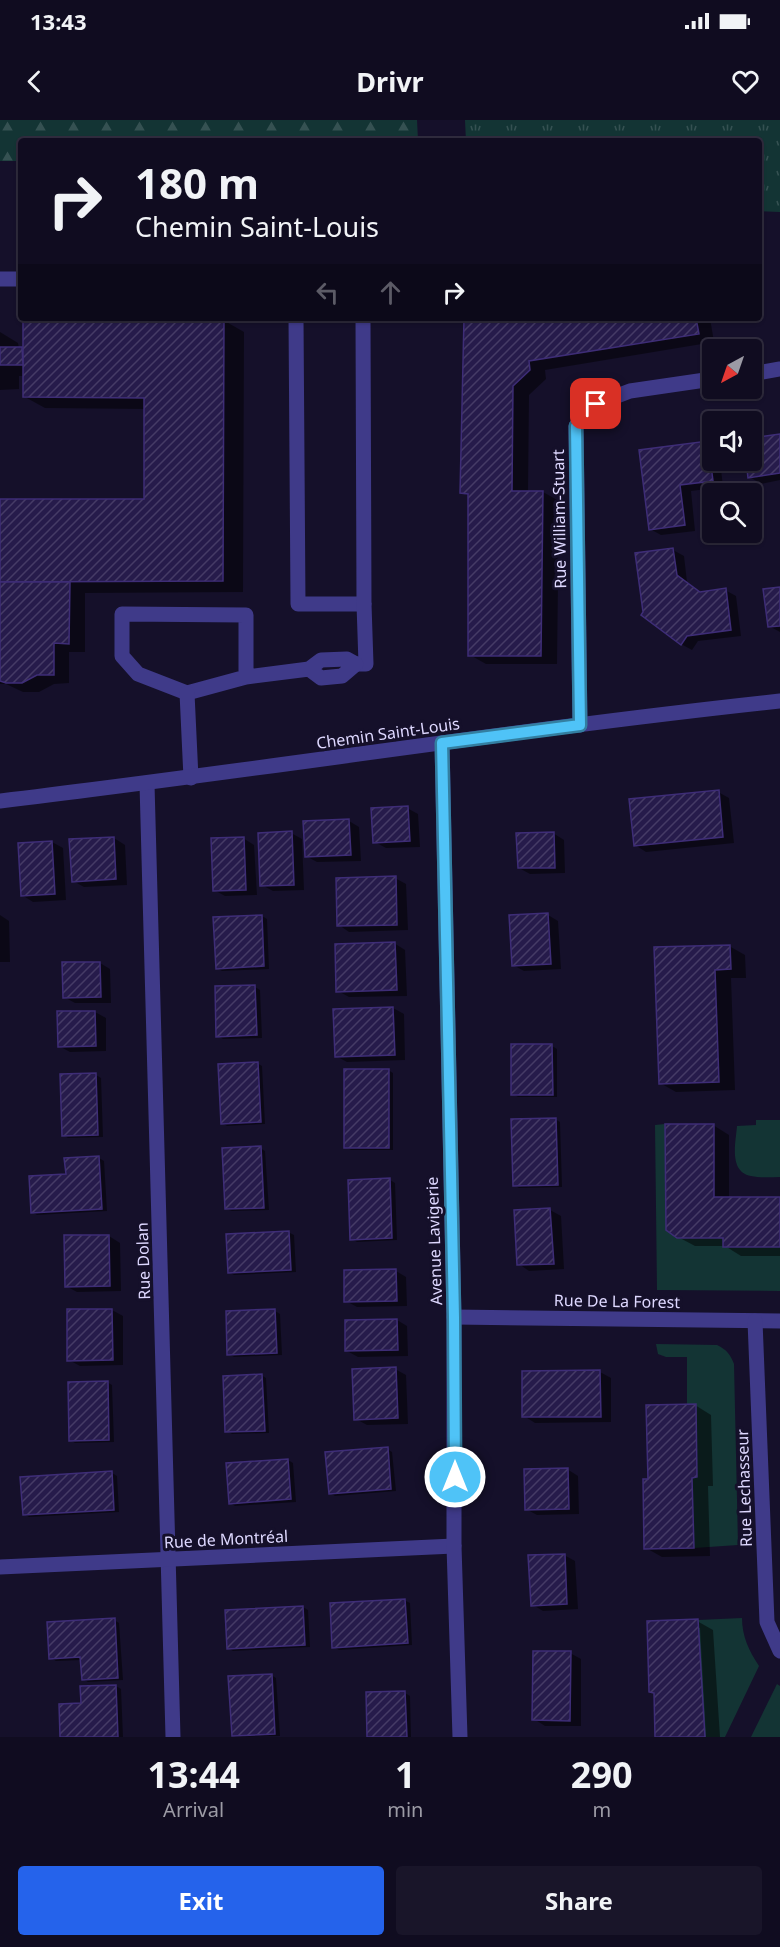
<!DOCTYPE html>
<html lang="en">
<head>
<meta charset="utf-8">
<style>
  body { margin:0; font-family:"Noto Sans",sans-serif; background:#191529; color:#f1f3f6; height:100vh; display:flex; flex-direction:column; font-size:22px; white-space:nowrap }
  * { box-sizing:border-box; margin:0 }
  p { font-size:20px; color:#9c9ba5 }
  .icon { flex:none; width:33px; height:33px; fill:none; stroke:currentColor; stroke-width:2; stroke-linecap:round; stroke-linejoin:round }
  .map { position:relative; height:1617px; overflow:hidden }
  .details { display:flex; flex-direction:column; background:#100c20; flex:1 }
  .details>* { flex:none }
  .hud { position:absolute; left:18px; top:18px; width:744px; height:183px; border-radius:6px; box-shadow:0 2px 4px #0004,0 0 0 2px #302c3e; background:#100c20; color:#f1f3f6; overflow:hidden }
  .needle { width:39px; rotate:220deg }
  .tools { position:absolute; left:702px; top:219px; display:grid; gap:12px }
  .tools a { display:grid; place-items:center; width:60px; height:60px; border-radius:6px; background:#100c20; box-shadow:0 2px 4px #0004,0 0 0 2px #302c3e; font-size:30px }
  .pin { position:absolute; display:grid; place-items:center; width:51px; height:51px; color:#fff; margin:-26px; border-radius:12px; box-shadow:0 3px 9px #0006 }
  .me { position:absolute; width:66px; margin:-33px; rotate:0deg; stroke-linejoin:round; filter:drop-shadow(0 0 4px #0008) }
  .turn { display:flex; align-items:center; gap:21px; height:126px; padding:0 18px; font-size:27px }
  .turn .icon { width:78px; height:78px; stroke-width:2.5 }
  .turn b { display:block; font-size:42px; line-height:51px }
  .lanes { display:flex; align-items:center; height:57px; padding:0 18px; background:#0003; justify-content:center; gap:30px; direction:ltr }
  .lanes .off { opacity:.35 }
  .eta { display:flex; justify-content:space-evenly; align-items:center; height:102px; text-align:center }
  .eta b { font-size:36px; font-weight:700; line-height:42px }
  .cta { display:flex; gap:12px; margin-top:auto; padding:12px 18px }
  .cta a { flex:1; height:69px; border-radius:6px; background:#2563eb; color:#fff; font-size:24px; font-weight:700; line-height:69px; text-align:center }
  .cta a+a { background:#191529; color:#f1f3f6 }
  .status { display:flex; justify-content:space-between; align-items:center; height:42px; padding:0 30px; background:#100c20; direction:ltr }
  .status svg { height:16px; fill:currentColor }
  header { display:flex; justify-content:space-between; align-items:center; height:78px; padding:0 18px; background:#100c20; font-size:27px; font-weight:700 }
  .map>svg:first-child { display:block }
  .green { fill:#133434 }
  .forest { fill:url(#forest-firs) }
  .park { fill:url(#park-tufts) }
  .shadow { fill:#0007 }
  .building { fill:url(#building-hatch); stroke:#3e2d77; stroke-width:1.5 }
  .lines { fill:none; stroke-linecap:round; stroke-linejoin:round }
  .service { stroke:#3f3a89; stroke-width:15 }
  .minor { stroke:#3f3a89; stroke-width:15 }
  .tertiary { stroke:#3f3a89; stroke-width:15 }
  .route-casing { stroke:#337fa1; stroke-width:15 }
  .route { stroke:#4fc3f7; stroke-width:10 }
  .labels { text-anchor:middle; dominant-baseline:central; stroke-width:6; stroke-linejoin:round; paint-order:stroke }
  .street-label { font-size:16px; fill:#ded8ff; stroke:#15102a }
</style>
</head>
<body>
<div class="status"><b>13:43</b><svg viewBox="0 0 49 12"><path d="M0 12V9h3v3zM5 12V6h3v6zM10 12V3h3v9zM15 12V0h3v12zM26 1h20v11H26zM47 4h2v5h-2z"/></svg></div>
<header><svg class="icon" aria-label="back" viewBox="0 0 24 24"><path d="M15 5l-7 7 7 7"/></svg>Drivr<svg class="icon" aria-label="heart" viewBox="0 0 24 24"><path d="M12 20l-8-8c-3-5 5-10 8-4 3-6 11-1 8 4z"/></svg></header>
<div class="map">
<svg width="780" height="1617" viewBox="0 0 780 1617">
  <defs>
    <pattern id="forest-firs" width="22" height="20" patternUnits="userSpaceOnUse" patternTransform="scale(1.5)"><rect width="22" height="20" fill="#133434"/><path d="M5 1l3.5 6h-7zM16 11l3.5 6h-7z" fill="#355152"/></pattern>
    <pattern id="park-tufts" width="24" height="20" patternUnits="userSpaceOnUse" patternTransform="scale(1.5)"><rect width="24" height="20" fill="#133434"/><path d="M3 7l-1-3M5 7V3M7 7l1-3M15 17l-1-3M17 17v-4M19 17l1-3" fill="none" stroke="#355152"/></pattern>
    <pattern id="building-hatch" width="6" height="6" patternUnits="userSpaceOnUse" patternTransform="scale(1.5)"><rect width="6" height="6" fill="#261b4b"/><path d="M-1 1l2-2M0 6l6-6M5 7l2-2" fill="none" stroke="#453b66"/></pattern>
  </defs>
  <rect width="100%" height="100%" fill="#15102a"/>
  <g class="green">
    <path d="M 756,1000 L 780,1000 L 780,1057 C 771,1057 760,1058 751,1056 C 728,1052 736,1021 737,1006 L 756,1005 Z"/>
    <path d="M 665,1004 L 666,1110 L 677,1118 L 723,1118 L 724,1127 L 780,1127 L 780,1171 L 657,1170 L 655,1005 Z"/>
    <path d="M 656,1224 L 717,1225 C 727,1230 730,1234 734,1244 L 738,1425 L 694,1428 L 692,1358 L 697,1357 L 696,1284 L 687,1284 L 687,1237 L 666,1237 L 658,1234 Z"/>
    <path d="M 742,1498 C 742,1516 749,1531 759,1546 L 725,1617 L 705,1617 L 698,1500 Z"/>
    <path d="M 777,1564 L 780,1566 L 780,1617 L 751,1617 Z"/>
  </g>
  <path class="forest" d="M 0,0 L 417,0 L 418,21 L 21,21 L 21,41 L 0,41 Z"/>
  <path class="park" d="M 465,0 L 780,0 L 780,92 L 759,91 L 759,21 L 466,21 Z"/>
  <g class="shadow">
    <path d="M 465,198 L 710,198 L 714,222 L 545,250 L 546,259 L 529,275 L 528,372 L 543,372 L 559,381 L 557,544 L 486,544 L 470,535 L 470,377 L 461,372 Z"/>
    <path d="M 223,200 L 244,212 L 243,472 L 85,473 L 85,532 L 69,532 L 69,563 L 54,564 L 39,572 L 23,572 L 6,564 L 0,564 L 0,380 L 146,381 L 146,289 L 45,288 L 25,277 L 24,256 L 19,256 L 19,269 L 0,270 L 0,212 L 18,223 L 19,228 L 24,228 Z"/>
    <path d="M 780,315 L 780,360 L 761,364 L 750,357 L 752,320 Z"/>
    <path d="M 708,323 L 712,325 L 712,340 L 720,340 L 723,367 L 691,371 L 695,411 L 661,415 L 650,409 Z"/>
    <path d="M 673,430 L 684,436 L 687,462 L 702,473 L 725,470 L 736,476 L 741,516 L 698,521 L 692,530 L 681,524 Z"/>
    <path d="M 780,469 L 780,512 L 769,506 Z"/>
    <path d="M 718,672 L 729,678 L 734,723 L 646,732 L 635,725 Z"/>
    <path d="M 407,688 L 418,694 L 420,727 L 386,728 L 375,722 Z"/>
    <path d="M 349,701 L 359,707 L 361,741 L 317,742 L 306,736 Z"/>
    <path d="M 291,713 L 302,719 L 304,770 L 273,771 L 262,765 Z"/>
    <path d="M 553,713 L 564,720 L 565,753 L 530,754 L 519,748 Z"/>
    <path d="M 114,718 L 125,725 L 127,765 L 84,767 L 73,761 Z"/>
    <path d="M 243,718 L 254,725 L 257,775 L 225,776 L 214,770 Z"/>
    <path d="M 52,722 L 63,728 L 66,780 L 33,782 L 22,775 Z"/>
    <path d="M 395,758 L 406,764 L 408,810 L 349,812 L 339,805 Z"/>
    <path d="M 0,795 L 9,801 L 10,842 L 0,842 Z"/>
    <path d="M 548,795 L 558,801 L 561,849 L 524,851 L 513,845 Z"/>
    <path d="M 262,796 L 267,799 L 269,849 L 222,851 L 217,848 Z"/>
    <path d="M 394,823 L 405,830 L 407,876 L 349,877 L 338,871 Z"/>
    <path d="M 729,826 L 745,835 L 746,858 L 731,858 L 735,970 L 676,972 L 660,963 L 656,828 Z"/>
    <path d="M 100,843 L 110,849 L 111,883 L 75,883 L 64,877 Z"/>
    <path d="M 255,867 L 260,870 L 262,918 L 223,919 L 218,916 Z"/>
    <path d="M 393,888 L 404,894 L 405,940 L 347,942 L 336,936 Z"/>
    <path d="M 95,892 L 106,898 L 106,931 L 70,932 L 59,926 Z"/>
    <path d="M 513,925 L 552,926 L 557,929 L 557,977 L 518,977 L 513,974 Z"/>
    <path d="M 257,943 L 262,946 L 265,1004 L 227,1006 L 222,1003 Z"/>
    <path d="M 388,950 L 393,953 L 393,1030 L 351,1030 L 346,1027 Z"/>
    <path d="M 96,955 L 101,958 L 103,1017 L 68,1018 L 63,1015 Z"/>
    <path d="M 555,999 L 560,1002 L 562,1067 L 519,1068 L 514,1065 Z"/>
    <path d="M 713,1005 L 729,1015 L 729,1079 L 780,1079 L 780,1136 L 741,1136 L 725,1126 L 695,1126 L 678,1117 Z"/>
    <path d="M 260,1028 L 265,1031 L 269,1090 L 232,1091 L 226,1089 Z"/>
    <path d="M 99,1038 L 104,1041 L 107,1091 L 37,1095 L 32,1092 L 67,1056 Z"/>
    <path d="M 390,1060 L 395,1063 L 397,1120 L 357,1122 L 352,1119 Z"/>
    <path d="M 550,1090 L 561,1096 L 564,1149 L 529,1151 L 519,1144 Z"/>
    <path d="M 288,1112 L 294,1115 L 296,1152 L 234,1155 L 229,1152 Z"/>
    <path d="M 109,1116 L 120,1123 L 121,1171 L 77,1172 L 66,1166 L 66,1117 Z"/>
    <path d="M 396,1151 L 406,1157 L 407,1186 L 357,1187 L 346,1181 Z"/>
    <path d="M 112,1190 L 123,1196 L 123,1245 L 80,1246 L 69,1240 Z"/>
    <path d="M 275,1191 L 280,1194 L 282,1235 L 234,1237 L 229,1234 Z"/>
    <path d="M 397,1200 L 407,1206 L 408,1236 L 358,1237 L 347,1231 Z"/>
    <path d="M 395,1249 L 406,1255 L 408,1304 L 367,1305 L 356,1299 Z"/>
    <path d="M 600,1252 L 611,1258 L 611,1302 L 535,1303 L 524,1296 L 523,1253 Z"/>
    <path d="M 261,1255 L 266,1258 L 269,1313 L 232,1314 L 227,1311 Z"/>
    <path d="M 107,1262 L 112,1265 L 114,1322 L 75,1323 L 70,1320 Z"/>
    <path d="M 695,1285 L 711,1295 L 713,1366 L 708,1366 L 710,1436 L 662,1437 L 646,1428 L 649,1361 Z"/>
    <path d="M 387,1329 L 392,1332 L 396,1371 L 335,1376 L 330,1373 Z"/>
    <path d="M 288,1340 L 293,1343 L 296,1382 L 235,1386 L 230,1383 Z"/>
    <path d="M 567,1349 L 578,1356 L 579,1394 L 537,1395 L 526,1389 Z"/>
    <path d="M 112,1353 L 117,1356 L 119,1392 L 29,1397 L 24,1394 Z"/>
    <path d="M 564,1435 L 575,1441 L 578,1489 L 543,1491 L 533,1485 Z"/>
    <path d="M 404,1480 L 410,1483 L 412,1525 L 339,1530 L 334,1527 Z"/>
    <path d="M 303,1487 L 308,1490 L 310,1527 L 233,1531 L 228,1528 Z"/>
    <path d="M 114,1500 L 119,1503 L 123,1560 L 88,1562 L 83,1559 L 82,1540 L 56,1541 L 51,1538 Z"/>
    <path d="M 697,1501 L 713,1510 L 720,1617 L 706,1617 L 700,1508 L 697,1508 L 703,1617 L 657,1617 L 656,1574 L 651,1571 Z"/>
    <path d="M 570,1533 L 581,1539 L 581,1606 L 545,1606 L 534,1599 Z"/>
    <path d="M 271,1555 L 276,1558 L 280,1616 L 236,1617 L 233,1616 Z"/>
    <path d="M 116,1566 L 121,1569 L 123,1617 L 62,1617 L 82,1584 L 82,1567 Z"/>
    <path d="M 405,1573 L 410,1576 L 411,1617 L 369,1617 Z"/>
  </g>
  <g class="building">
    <path d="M 23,198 L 224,198 L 223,461 L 0,462 L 0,379 L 144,379 L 144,278 L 23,277 Z"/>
    <path d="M 464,198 L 696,198 L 699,214 L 529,241 L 530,250 L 513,266 L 512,371 L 543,371 L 541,536 L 468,536 L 468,374 L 460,373 Z"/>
    <path d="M 0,227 L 22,227 L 23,245 L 0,245 Z"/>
    <path d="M 780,314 L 780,353 L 748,358 L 746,340 L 752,340 L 752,318 Z"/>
    <path d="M 708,321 L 713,361 L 680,365 L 685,405 L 649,410 L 639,330 Z"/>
    <path d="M 673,428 L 677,455 L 700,472 L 726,468 L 731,510 L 687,516 L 681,525 L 641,495 L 643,492 L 635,433 Z"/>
    <path d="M 0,462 L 70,462 L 69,524 L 54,523 L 54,555 L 37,555 L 22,563 L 6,563 L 0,561 Z"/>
    <path d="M 780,467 L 780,506 L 768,507 L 763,469 Z"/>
    <path d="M 719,670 L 723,717 L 634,726 L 629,679 Z"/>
    <path d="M 408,686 L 410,721 L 373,723 L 371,688 Z"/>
    <path d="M 349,699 L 351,735 L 305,737 L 303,701 Z"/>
    <path d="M 292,711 L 294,765 L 260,766 L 258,713 Z"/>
    <path d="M 554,712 L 555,748 L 518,748 L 516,713 Z"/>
    <path d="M 114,717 L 116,759 L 72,762 L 69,719 Z"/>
    <path d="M 244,717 L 246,770 L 213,771 L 211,718 Z"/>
    <path d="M 52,721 L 55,774 L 21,776 L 18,723 Z"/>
    <path d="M 396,756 L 397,805 L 337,806 L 336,758 Z"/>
    <path d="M 548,793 L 551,844 L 512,846 L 509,795 Z"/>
    <path d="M 262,795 L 264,846 L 216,849 L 213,797 Z"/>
    <path d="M 395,822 L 397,870 L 336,872 L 335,824 Z"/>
    <path d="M 730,825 L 731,849 L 715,850 L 719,962 L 659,964 L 654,827 Z"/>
    <path d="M 62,842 L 100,842 L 101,877 L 63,878 Z"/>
    <path d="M 255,865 L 257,915 L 216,917 L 215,866 Z"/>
    <path d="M 393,887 L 395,935 L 335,937 L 333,889 Z"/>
    <path d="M 57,891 L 95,891 L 96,926 L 58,927 Z"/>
    <path d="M 511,924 L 552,924 L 553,975 L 511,975 Z"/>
    <path d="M 258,942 L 261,1002 L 221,1004 L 218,944 Z"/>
    <rect x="344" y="949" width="45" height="79"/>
    <path d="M 96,953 L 98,1015 L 62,1016 L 60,954 Z"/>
    <path d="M 556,998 L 558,1065 L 513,1066 L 511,999 Z"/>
    <path d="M 665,1004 L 714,1004 L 714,1077 L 780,1077 L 780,1127 L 723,1127 L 723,1118 L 677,1118 L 666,1110 Z"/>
    <path d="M 261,1026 L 264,1088 L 225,1089 L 222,1028 Z"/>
    <path d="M 99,1036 L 102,1089 L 31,1093 L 29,1056 L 66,1054 L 64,1038 Z"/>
    <path d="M 390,1058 L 392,1118 L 350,1120 L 348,1060 Z"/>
    <path d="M 550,1088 L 554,1144 L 517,1145 L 514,1090 Z"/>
    <path d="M 289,1111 L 291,1150 L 228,1153 L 226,1114 Z"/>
    <path d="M 64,1115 L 109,1115 L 110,1166 L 65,1167 Z"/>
    <path d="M 396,1149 L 397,1181 L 344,1182 L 344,1150 Z"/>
    <path d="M 67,1189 L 112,1189 L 113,1240 L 67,1241 Z"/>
    <path d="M 275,1189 L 277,1233 L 227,1235 L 226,1191 Z"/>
    <path d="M 397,1199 L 398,1230 L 345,1231 L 345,1200 Z"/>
    <path d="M 396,1247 L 398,1298 L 354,1300 L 352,1249 Z"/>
    <path d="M 600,1250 L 601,1297 L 522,1297 L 522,1251 Z"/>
    <path d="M 262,1254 L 265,1311 L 225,1312 L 223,1256 Z"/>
    <path d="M 108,1261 L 109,1320 L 69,1321 L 68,1262 Z"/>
    <path d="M 696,1284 L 697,1357 L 692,1358 L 694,1428 L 644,1429 L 643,1359 L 648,1359 L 646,1285 Z"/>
    <path d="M 388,1327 L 391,1369 L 329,1374 L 325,1332 Z"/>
    <path d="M 288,1339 L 291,1379 L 229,1384 L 226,1343 Z"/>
    <path d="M 568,1348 L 569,1389 L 525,1390 L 524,1349 Z"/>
    <path d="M 112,1351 L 114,1390 L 23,1395 L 20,1357 Z"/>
    <path d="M 565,1434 L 567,1484 L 531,1486 L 528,1435 Z"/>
    <path d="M 405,1479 L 408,1523 L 332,1528 L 330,1483 Z"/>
    <path d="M 303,1486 L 305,1525 L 227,1529 L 225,1490 Z"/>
    <path d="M 115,1498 L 118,1558 L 82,1560 L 80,1537 L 49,1539 L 47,1502 Z"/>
    <path d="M 698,1499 L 705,1617 L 655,1617 L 654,1573 L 649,1572 L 647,1501 Z"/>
    <path d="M 533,1531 L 571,1531 L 570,1601 L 532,1600 Z"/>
    <path d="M 272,1554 L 275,1614 L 232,1616 L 228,1556 Z"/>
    <path d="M 116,1565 L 118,1617 L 60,1617 L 59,1584 L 81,1583 L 80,1566 Z"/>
    <path d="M 405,1571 L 407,1617 L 367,1617 L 366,1572 Z"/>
  </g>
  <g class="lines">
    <g class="service">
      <path d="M 0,159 L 21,159"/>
      <path d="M 296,198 L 298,484 L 364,484"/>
      <path d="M 356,544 L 366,544 L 364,484 L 363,198"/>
      <path d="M 246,557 L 246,495 L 122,494 L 122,536 L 138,554 L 187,573 L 246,557 L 309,549 L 321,540 L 347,539 L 356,544 L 342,556 L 321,558 L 309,549"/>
      <path d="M 187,573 L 191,658"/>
    </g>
    <g class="minor">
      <path d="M 752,254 L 780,249"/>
      <path d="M 580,605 L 576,306 L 596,284 L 630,271 L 712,259"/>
      <path d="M 147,664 L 173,1617"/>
      <path d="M 454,1197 L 780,1201"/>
      <path d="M 755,1201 L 767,1502 L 780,1531"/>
      <path d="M 0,1447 L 454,1426"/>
    </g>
    <g class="tertiary">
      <path d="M 442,623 L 454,1197 L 454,1426 L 460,1617"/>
      <path d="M 0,681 C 260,650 519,609 780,581"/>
    </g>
  </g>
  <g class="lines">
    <defs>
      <path id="route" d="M 455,1357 L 454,1197 L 442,623 L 580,605 L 576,306 L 596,284"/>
    </defs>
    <use href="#route" class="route-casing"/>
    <use href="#route" class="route"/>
  </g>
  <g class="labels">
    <g class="street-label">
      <text transform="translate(559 399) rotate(-91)">Rue William-Stuart</text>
      <text transform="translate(388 613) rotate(-8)">Chemin Saint-Louis</text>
      <text transform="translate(434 1121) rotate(-92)">Avenue Lavigerie</text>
      <text transform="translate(143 1141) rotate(-92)">Rue Dolan</text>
      <text transform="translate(617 1181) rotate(1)">Rue De La Forest</text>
      <text transform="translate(744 1368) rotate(-92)">Rue Lechasseur</text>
      <text transform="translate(226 1419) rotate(-3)">Rue de Montréal</text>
    </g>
  </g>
</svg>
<div class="tools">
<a><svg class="needle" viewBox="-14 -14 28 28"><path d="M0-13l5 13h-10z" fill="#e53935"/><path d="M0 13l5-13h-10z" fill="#9c9ba5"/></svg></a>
<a><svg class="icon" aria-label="sound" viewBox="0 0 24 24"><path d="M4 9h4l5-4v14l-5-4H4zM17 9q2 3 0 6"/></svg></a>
<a><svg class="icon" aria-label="search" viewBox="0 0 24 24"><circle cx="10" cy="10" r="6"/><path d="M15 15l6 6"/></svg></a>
</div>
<div class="pin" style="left:596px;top:284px;background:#d93025"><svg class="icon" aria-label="arrive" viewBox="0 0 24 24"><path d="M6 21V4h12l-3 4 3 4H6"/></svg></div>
<svg class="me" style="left:455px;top:1357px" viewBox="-20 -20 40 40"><circle r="17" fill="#4fc3f7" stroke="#fff" stroke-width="3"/><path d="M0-11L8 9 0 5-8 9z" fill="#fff"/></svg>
<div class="hud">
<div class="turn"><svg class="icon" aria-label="right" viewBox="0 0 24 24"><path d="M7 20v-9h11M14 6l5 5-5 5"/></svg><div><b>180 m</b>Chemin Saint-Louis</div></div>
<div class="lanes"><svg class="icon off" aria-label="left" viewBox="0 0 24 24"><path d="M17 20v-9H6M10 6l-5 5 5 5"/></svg><svg class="icon off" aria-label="ahead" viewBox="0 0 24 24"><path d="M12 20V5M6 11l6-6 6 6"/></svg><svg class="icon" aria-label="right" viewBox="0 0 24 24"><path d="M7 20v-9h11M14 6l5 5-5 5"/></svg></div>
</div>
</div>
<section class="details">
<div class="eta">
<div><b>13:44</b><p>Arrival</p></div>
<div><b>1</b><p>min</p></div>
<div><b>290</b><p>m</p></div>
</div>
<div class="cta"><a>Exit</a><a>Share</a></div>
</section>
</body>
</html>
